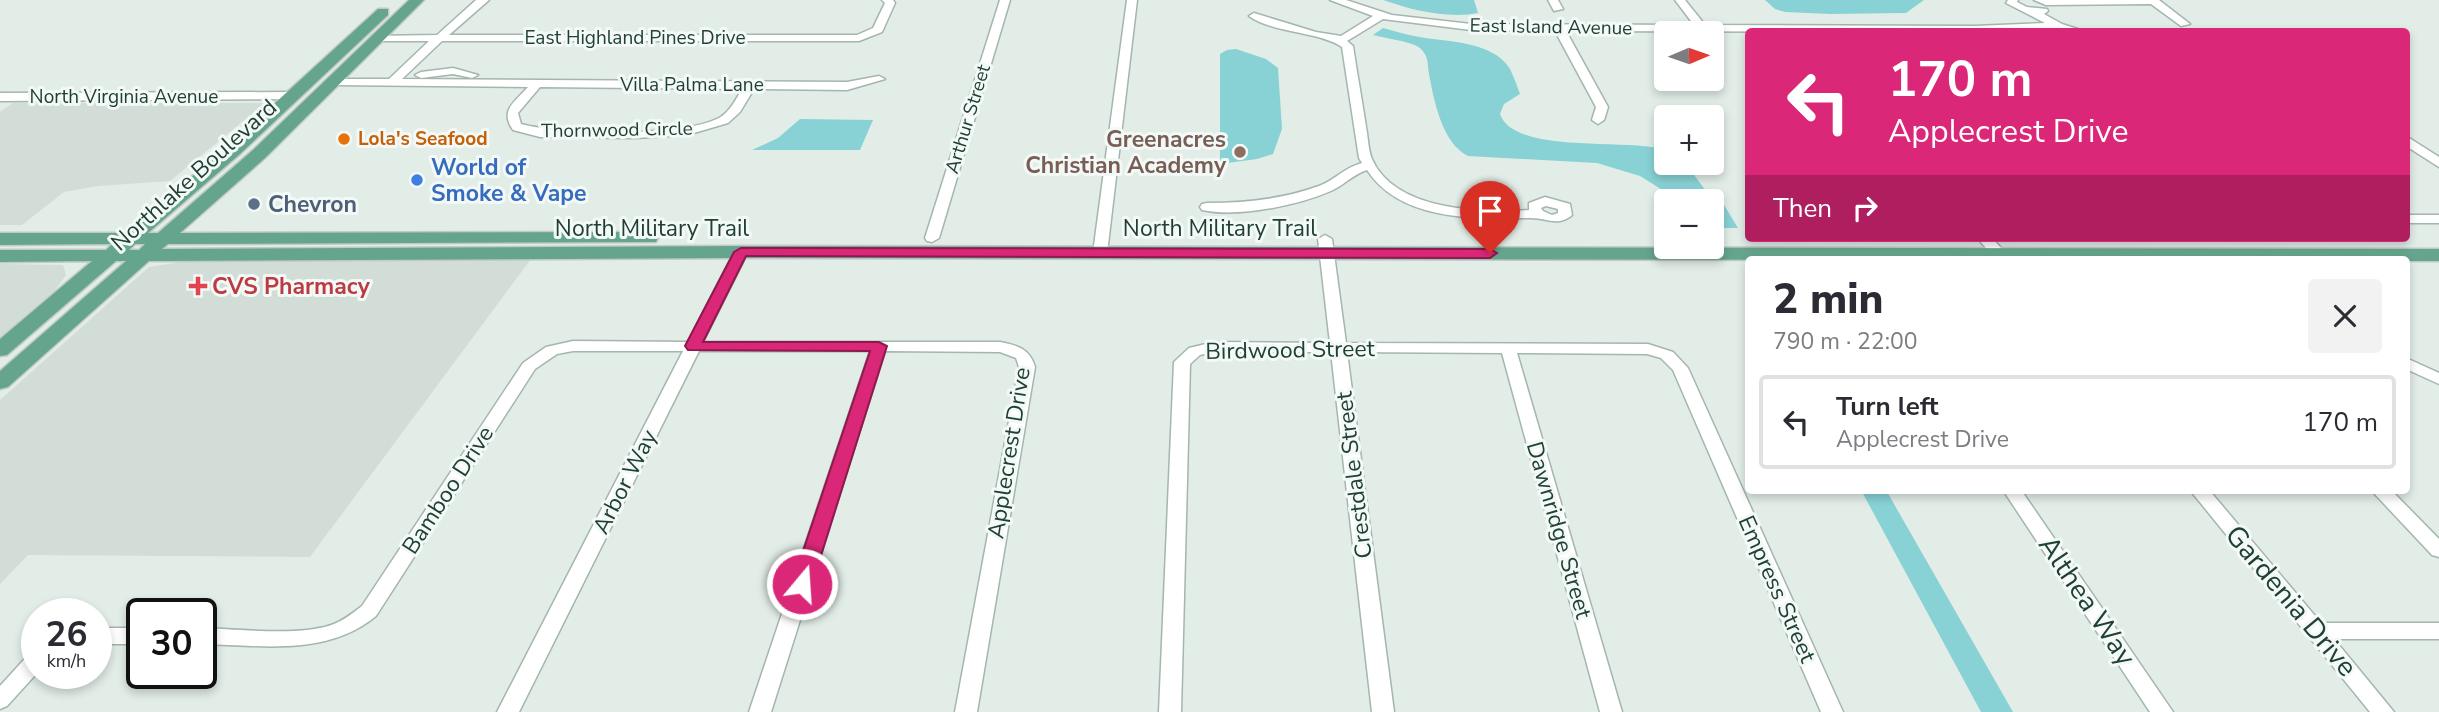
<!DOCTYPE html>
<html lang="en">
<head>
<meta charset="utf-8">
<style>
  body { margin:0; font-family:"Nunito Sans",sans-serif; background:#f2f2f3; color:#2b2b33; height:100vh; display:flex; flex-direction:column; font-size:26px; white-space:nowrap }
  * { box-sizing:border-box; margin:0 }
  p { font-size:23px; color:#7c7c81 }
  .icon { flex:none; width:38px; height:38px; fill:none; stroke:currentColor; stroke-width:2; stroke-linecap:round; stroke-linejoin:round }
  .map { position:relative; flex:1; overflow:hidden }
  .sheet { position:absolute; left:1745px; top:256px; width:665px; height:238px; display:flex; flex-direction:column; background:#fff; border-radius:7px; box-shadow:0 4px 10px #0003 }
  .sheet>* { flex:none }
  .guide { position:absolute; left:1745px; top:28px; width:665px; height:214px; border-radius:7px; box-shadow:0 4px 10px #0003; background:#db2777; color:#fff; overflow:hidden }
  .needle { width:46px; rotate:88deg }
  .buttons { position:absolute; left:1654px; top:21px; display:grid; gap:14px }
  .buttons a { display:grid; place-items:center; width:70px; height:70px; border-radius:7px; background:#fff; box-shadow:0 4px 10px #0003; font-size:35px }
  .speed { position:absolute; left:21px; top:598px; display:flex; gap:14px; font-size:35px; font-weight:700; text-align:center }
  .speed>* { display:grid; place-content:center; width:91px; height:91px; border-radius:50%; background:#fff; box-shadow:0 4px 10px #0003; line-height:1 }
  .speed small { font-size:18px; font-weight:400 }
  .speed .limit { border:4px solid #111; border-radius:10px; background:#fff; color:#111 }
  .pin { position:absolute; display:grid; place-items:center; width:60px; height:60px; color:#fff; margin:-72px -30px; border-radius:50% 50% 50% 0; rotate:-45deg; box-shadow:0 0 7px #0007 }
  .pin .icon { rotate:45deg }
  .me { position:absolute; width:77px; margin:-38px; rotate:18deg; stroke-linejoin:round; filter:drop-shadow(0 0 5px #0008) }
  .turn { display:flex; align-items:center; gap:24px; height:147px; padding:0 28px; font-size:32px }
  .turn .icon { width:91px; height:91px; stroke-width:2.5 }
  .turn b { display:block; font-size:49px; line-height:60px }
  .then { display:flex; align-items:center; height:66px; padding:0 28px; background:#0003; gap:14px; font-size:26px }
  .round { display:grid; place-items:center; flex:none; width:74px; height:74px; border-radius:7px; background:#f2f2f3 }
  .headline { display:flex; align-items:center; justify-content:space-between; height:119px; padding:0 28px }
  h1 { font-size:42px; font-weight:800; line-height:52px }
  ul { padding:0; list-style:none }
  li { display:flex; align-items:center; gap:21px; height:94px; margin:0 14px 10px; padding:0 14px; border:4px solid #e1e1e2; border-radius:7px }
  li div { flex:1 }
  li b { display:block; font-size:26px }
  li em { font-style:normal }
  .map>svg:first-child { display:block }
  .built { fill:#d1ddd6 }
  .water { fill:#88d2d5 }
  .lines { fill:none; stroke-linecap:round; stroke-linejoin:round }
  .minor-casing { stroke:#a4b6ae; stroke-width:3 }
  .major-casing { stroke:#c1cac6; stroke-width:3 }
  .minor { fill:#fff; fill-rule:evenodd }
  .major { fill:#65a58d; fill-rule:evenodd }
  .route { fill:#db2777; stroke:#8e194d; stroke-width:2 }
  .food-dot { fill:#e8710a; stroke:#f3f9f6; stroke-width:2.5 }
  .education-dot { fill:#8d6e63; stroke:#f3f9f6; stroke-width:2.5 }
  .shop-dot { fill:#3f7fe0; stroke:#f3f9f6; stroke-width:2.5 }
  .service-dot { fill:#5c6f8a; stroke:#f3f9f6; stroke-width:2.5 }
  .health-dot { fill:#e0444e; stroke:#f3f9f6; stroke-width:2.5 }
  .labels { text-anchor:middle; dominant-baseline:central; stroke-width:6; stroke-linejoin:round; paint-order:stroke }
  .far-street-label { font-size:19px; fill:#214034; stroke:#f3f9f6 }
  .far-food-label { font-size:19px; font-weight:bold; fill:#c56008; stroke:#f3f9f6; text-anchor:start }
  .education-label { font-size:23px; font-weight:bold; fill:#785e54; stroke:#f3f9f6; text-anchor:end }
  .shop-label { font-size:23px; font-weight:bold; fill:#366cbe; stroke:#f3f9f6; text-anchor:start }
  .street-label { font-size:23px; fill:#214034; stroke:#f3f9f6 }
  .service-label { font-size:23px; font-weight:bold; fill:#4e5e75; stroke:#f3f9f6; text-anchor:start }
  .health-label { font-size:23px; font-weight:bold; fill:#be3a42; stroke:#f3f9f6; text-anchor:start }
  .near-street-label { font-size:28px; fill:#214034; stroke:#f3f9f6 }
</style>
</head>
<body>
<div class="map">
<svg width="2439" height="712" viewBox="0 0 2439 712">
  <rect width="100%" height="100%" fill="#e2ede7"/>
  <g class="built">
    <path d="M 13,103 L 265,103 L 170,181 L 98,186 L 64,192 L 22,225 L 0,225 L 0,112 Z"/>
    <path d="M 531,259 L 310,557 L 28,555 L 0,584 L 0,400 L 149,267 L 187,261 Z"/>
    <path d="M 0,264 L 63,265 L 66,275 L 55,290 L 0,337 Z"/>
  </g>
  <g class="water">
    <path d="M 1383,0 L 1474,0 L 1478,13 C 1449,19 1411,10 1383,0 Z"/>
    <path d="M 1765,0 L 1924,0 L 1906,13 L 1830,14 L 1785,12 L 1775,9 Z"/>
    <path d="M 1383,28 C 1395,31 1407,35 1420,37 C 1448,42 1493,41 1510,69 C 1514,77 1517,86 1520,94 L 1504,104 L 1500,114 C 1514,155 1629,138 1666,150 L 1666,163 L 1685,163 L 1706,191 L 1724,205 L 1738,228 L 1720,228 L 1712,222 L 1712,201 L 1680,201 L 1640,176 L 1597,163 L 1468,156 C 1442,143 1434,101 1429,74 C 1427,63 1429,57 1421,49 C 1415,42 1384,38 1373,35 Z"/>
    <path d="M 1236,49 L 1266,59 L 1278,68 L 1282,129 L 1273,154 L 1257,159 L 1220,164 L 1220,54 L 1227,50 Z"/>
    <path d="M 800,119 L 873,120 L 860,150 L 752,150 L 778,138 Z"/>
    <path d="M 1861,490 L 1886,490 L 2013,712 L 1981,712 Z"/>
  </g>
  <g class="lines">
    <defs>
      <g id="minor">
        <path d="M 476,0 L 489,0 L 449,35 L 857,35 L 873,28 L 885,3 L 882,0 L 893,0 L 895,3 L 882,32 L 859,41 L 442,41 L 402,79 L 847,82 L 879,76 L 885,79 L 847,90 L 754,89 L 740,112 L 728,123 L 687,135 L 635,138 L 540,137 L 513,130 C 499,110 515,102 528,87 L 334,85 L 328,82 L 334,79 L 389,79 L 429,41 L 375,41 L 371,40 L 371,36 L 437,35 ZM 540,87 L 742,89 C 736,99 730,112 719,118 C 682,137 562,135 521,124 L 518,113 Z"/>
        <path d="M 1000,0 L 1010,0 L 939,238 L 932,242 L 927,241 L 925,238 Z"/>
        <path d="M 1127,0 L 1137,0 L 1107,253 L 1100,257 L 1093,253 Z"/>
        <path d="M 1330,0 L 1346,0 L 1392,15 L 1471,24 L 1694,25 L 1675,0 L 1685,0 L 1705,25 L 1975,26 L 2045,23 L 2006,3 L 2008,0 L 2018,0 L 2017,2 L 2027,7 L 2047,9 L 2048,11 L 2044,14 L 2062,24 L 2087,32 L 2058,29 L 1995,32 L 1566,31 L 1608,107 L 1604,120 L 1598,124 L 1592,120 L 1596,107 L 1555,31 L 1471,30 L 1383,19 L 1347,41 L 1353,46 C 1357,73 1362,100 1366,127 C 1368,136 1368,150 1372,159 C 1395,211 1481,213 1529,210 L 1529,203 L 1545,197 L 1570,204 L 1572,215 C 1558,227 1547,218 1531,218 C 1477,219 1401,222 1367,170 C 1354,174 1345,184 1333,190 C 1300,205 1238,218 1202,210 L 1200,207 L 1202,204 L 1207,203 C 1246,203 1283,199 1319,186 C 1335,180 1345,167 1362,163 L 1359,158 L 1342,47 C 1321,32 1272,33 1249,16 L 1254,13 L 1316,32 L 1341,36 L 1373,16 ZM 1546,206 L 1558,209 L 1558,213 L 1552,215 L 1543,211 L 1541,208 Z"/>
        <path d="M 1548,0 L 1558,0 L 1563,9 L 1554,11 Z"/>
        <path d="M 2034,0 L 2159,0 L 2190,24 L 2181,26 L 2151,4 L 2046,5 Z"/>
        <path d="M 453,68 L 478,75 L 472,78 L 453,74 L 421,78 L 415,75 L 421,72 Z"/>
        <path d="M 291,92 L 295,93 L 295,99 L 0,101 L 0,93 Z"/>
        <path d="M 2406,136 L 2439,157 L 2439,167 L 2406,146 Z"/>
        <rect x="2406" y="215" width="33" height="8"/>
        <path d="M 1325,235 L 1332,239 L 1346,343 L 1648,344 L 1673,352 L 1688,368 L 1843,712 L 1821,712 L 1673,370 L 1661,358 L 1647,354 L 1517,353 L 1622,712 L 1600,712 L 1502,353 L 1347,352 L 1394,712 L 1372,712 L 1331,352 L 1214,352 L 1200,355 L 1190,364 L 1181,712 L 1159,712 L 1174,362 L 1189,348 L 1214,342 L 1330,343 L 1318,239 Z"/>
        <path d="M 1977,238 L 1992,238 L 2011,259 L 1996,259 Z"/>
        <path d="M 741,248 L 748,252 L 703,342 L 1000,342 C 1017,345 1030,349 1035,367 L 977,712 L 955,712 L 1019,367 L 1016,358 L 1000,352 L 885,351 L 771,712 L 749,712 L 870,351 L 699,351 L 519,712 L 497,712 L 683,351 L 573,351 L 557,354 L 535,369 L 376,616 C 326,657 261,645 201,644 L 201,628 C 237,629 302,637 334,624 C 344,620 353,613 362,606 L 523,363 L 546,347 L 573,341 L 688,342 L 734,252 Z"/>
        <path d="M 2406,358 L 2439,373 L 2439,384 L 2406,369 Z"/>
        <path d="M 2003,490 L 2021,490 L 2173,712 L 2150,712 Z"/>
        <path d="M 2190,490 L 2209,490 L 2321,623 L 2439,623 L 2439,639 L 2334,639 L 2394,712 L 2370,712 Z"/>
        <path d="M 2371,490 L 2391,490 L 2439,539 L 2439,557 L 2432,555 Z"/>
        <rect x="96" y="628" width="46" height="16"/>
        <path d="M 37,651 L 37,673 L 7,706 L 0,709 L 0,686 L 30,653 Z"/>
      </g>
      <path id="major" d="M 409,0 L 424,0 L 265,158 L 180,233 L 649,232 L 658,238 L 656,242 L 168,244 L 162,249 L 741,246 L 2439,249 L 2439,261 L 741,258 L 149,261 L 8,387 L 0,389 L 0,371 L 126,261 L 116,261 L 7,355 L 0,356 L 0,339 L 92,261 L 0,262 L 0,250 L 106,250 L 112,244 L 0,245 L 0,233 L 125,233 L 228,146 L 378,9 L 388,9 L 388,15 L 240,154 L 148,233 L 158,233 L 253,150 ZM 135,244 L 145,244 L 139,250 L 129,250 Z"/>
    </defs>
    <use href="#minor" class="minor-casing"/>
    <use href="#major" class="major-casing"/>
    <use href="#minor" class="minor"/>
    <use href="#major" class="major"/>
  </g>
  <path class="route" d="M 741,248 L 1490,249 L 1497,253 L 1490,258 L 746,256 L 703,342 L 879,342 L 887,346 L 812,584 L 809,589 L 802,592 L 795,589 L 792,584 L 870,351 L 688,350 L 685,346 L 734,252 Z"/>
  <circle class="food-dot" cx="344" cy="139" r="7"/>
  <circle class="education-dot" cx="1240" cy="152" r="7"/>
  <circle class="shop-dot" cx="417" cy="180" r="7"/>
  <circle class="service-dot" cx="254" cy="204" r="7"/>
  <path class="health-dot" d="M194.5 275.5h7v7h7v7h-7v7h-7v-7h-7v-7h7z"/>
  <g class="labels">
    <g class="far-street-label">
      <text transform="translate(1551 27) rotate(1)">East Island Avenue</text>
      <text x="635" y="38">East Highland Pines Drive</text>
      <text x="692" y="85">Villa Palma Lane</text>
      <text x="124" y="97">North Virginia Avenue</text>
      <text transform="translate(968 119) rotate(-73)">Arthur Street</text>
      <text transform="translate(617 130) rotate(-1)">Thornwood Circle</text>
    </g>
    <g class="far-food-label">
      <text x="358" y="139">Lola's Seafood</text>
    </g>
    <g class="education-label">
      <text x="1226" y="139">Greenacres<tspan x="1226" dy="26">Christian Academy</tspan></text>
    </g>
    <g class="shop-label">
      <text x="431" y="167">World of<tspan x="431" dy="26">Smoke &amp; Vape</tspan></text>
    </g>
    <g class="street-label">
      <text transform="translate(194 175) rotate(-42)">Northlake Boulevard</text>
      <text x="652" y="228">North Military Trail</text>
      <text x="1220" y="228">North Military Trail</text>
      <text transform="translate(1290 350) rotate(-1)">Birdwood Street</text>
      <text transform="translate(1009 453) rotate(-81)">Applecrest Drive</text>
      <text transform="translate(1354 475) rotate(-97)">Crestdale Street</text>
      <text transform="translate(625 482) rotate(-63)">Arbor Way</text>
      <text transform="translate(448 490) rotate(-57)">Bamboo Drive</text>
      <text transform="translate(1559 530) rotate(74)">Dawnridge Street</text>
      <text transform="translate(1777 589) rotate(66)">Empress Street</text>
    </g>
    <g class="service-label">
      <text x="268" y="204">Chevron</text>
    </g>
    <g class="health-label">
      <text x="212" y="286">CVS Pharmacy</text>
    </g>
    <g class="near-street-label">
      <text transform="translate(2087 601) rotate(56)">Althea Way</text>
      <text transform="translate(2291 601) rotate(50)">Gardenia Drive</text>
    </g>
  </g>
</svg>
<div class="buttons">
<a><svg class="needle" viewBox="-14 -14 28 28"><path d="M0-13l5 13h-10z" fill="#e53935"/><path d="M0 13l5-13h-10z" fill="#7c7c81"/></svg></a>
<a>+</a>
<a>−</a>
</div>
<div class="speed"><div>26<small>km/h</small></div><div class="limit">30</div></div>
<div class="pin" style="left:1490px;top:253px;background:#d93025"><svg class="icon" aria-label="arrive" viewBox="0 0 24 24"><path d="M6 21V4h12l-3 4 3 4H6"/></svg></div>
<svg class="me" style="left:802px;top:584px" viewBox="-20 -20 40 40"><circle r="17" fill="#db2777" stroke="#fff" stroke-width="3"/><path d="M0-11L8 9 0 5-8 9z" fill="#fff"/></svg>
<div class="guide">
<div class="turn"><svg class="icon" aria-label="left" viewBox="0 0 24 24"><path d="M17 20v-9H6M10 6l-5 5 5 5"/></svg><div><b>170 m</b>Applecrest Drive</div></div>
<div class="then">Then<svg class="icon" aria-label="right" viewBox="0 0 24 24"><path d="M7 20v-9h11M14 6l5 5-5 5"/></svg></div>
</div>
<section class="sheet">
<div class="headline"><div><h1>2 min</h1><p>790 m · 22:00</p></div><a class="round"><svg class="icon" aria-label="close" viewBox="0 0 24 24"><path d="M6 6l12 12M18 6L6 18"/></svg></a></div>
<ul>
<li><svg class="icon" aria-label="left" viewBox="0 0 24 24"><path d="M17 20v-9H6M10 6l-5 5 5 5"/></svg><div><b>Turn left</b><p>Applecrest Drive</p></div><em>170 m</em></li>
</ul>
</section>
</div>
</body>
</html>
